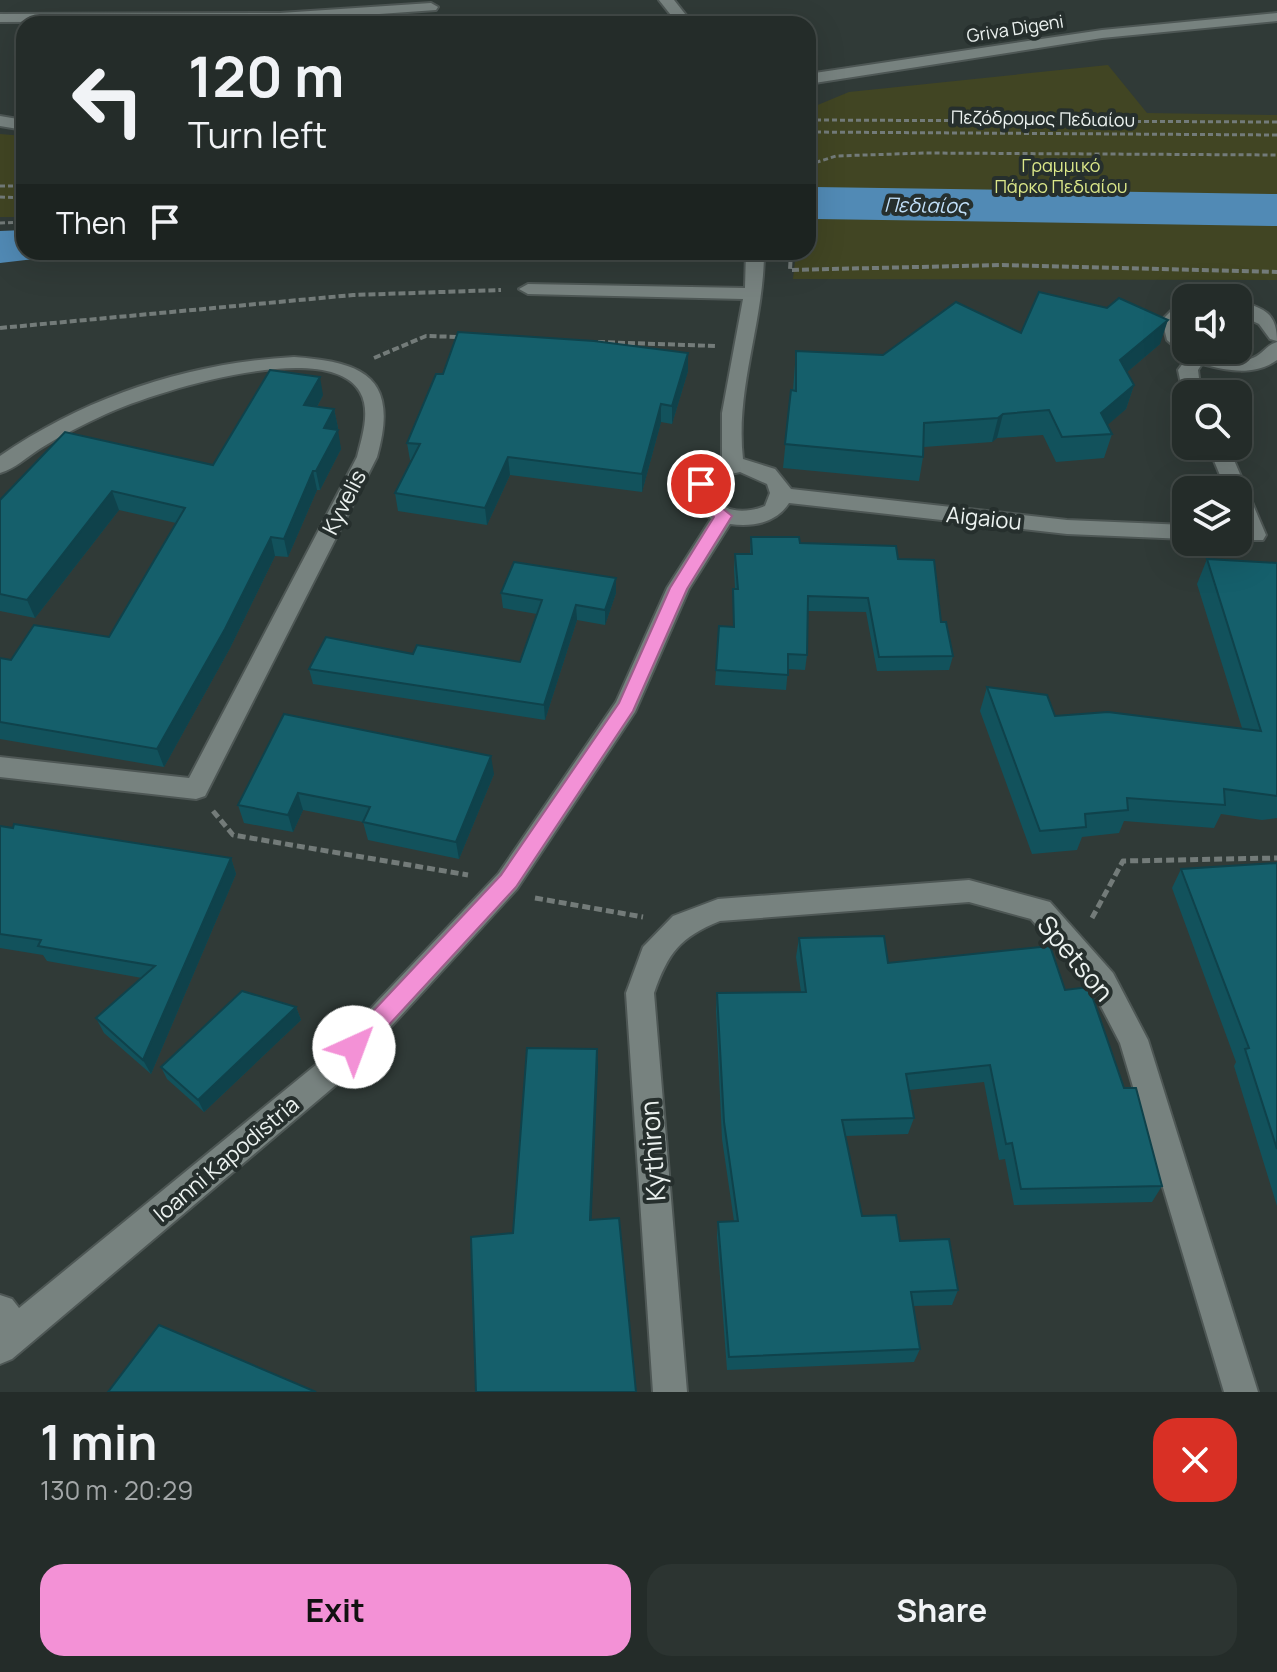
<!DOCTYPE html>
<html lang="en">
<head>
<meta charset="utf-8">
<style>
  body { margin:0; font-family:Manrope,sans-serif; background:#2c3431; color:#f1f3f6; height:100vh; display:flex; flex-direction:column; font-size:30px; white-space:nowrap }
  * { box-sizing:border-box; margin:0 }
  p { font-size:26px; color:#a3a7a8 }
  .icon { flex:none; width:44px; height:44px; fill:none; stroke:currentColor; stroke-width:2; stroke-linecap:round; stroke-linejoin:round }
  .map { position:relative; height:1392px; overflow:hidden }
  .details { display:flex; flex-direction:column; background:#242c29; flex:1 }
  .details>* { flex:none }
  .hud { position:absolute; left:16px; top:16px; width:800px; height:244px; border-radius:24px; box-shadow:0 8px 32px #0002,0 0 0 2px #414846; background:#242c29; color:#f1f3f6; overflow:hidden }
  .fabs { position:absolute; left:1172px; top:284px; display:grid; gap:16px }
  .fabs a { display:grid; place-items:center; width:80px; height:80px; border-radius:16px; background:#242c29; box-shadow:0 8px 32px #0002,0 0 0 2px #414846; font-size:40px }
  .pin { position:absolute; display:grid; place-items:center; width:68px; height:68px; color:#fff; margin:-34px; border:4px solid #fff; border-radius:50%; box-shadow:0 2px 8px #0007 }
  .me { position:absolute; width:88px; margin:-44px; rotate:43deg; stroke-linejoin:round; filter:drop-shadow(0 0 6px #0008) }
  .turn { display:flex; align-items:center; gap:28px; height:168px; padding:0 40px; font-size:36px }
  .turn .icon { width:104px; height:104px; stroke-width:2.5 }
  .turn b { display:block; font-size:56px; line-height:68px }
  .then { display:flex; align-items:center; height:76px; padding:0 40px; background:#0003; gap:16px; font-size:30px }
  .round { display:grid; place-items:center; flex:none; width:84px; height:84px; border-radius:24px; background:#2c3431 }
  .summary { display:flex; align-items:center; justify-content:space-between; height:136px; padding:0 40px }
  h1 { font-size:48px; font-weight:700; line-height:60px }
  .primary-button { display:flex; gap:16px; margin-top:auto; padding:16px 40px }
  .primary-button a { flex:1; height:92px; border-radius:24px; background:#f391d6; color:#111; font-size:32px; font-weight:700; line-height:92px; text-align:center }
  .primary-button a+a { background:#2c3431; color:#f1f3f6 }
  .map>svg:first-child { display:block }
  .green { fill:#414523 }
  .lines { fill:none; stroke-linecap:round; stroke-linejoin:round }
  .river { fill:#518ab5; fill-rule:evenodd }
  .minor-casing { stroke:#4e5755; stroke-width:4 }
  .path-far2 { stroke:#737b79; stroke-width:3; stroke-dasharray:5 3; stroke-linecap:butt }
  .path-far1 { stroke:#737b79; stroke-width:4; stroke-dasharray:7 3; stroke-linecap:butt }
  .path { stroke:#737b79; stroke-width:5; stroke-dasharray:8 4; stroke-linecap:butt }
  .minor { fill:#77827f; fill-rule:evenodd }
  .wall { fill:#12525c }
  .shaded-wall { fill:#0f424b }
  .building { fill:#155f6b; stroke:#0f424b; stroke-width:2 }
  .route { fill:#f391d6; stroke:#9e5e8b; stroke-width:2 }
  .labels { text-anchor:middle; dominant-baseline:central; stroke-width:8; stroke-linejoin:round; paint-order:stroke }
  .far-street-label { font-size:18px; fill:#ecf2f0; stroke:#262f2d }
  .far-park-label { font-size:18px; fill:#dbe789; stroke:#262f2d }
  .far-water-label { font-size:20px; font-style:italic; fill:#c1dff8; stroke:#262f2d }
  .street-label { font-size:22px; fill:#ecf2f0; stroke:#262f2d }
  .near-street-label { font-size:26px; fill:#ecf2f0; stroke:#262f2d }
</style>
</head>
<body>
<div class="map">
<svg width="1277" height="1392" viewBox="0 0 1277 1392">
  <rect width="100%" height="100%" fill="#303a37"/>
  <g class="green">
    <path d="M 1108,65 L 1147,113 L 1277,115 L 1277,280 L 793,279 L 796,252 L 808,252 L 808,109 L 849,92 Z"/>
    <path d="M 0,134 L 24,136 L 24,217 L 0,217 Z"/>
  </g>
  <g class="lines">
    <g class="river">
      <path d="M 815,187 L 1277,194 L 1277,226 L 815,219 L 808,217 L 808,189 Z"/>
      <path d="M 24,230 L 24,252 L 47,252 L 43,258 L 0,263 L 0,231 Z"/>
    </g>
    <defs>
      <g id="minor">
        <path d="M 659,0 L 674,0 L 693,24 L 678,24 Z"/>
        <path d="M 431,3 L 438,7 L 436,10 L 280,21 L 0,22 L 0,14 L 280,13 Z"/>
        <path d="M 1277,13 L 1277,21 L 1102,38 L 808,84 L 808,74 L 1102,30 Z"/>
        <path d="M 0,116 L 24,120 L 24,130 L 0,126 Z"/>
        <path d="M 746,252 L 764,252 C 764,322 735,389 743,459 L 775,469 L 791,489 L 1067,520 L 1186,525 L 1186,539 L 1067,534 L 789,503 C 776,523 753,527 730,524 L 689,589 L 635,712 L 517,889 L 343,1079 L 12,1359 L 0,1364 L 0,1295 L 12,1299 L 19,1308 L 323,1059 L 499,873 L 616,702 L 667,588 L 711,519 L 698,506 L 690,484 L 702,471 L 722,462 L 722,413 L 743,299 L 528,294 L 519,289 L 528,284 L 745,288 ZM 740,472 L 767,484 L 770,493 L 765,506 C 742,515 716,513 712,485 L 726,475 Z"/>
        <path d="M 1186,301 L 1186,317 L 1180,322 L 1186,350 C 1207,350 1228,364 1250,359 C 1262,356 1266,345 1277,342 L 1277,360 C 1254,376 1228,371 1202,364 L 1198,370 L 1201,394 L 1186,394 L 1184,398 L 1178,370 L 1187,358 L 1167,340 L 1162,320 L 1179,303 Z"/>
        <path d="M 1238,301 C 1264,308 1277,313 1277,341 L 1270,339 L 1259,324 L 1238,314 Z"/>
        <path d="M 294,357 C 366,362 399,379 377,457 L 205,796 L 196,799 L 0,777 L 0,757 L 189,778 L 357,457 C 362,437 371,411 360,392 C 328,336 151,393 106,414 C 84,424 62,435 41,448 C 28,456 15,469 0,473 L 0,456 C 88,396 188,363 294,357 Z"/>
        <path d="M 1208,446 L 1228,446 L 1266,535 L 1263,540 L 1247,540 C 1238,523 1238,509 1238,490 L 1226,490 Z"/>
        <path d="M 969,880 L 1050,902 L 1113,973 L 1148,1040 L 1258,1392 L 1224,1392 L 1120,1043 L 1093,991 L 1031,919 L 969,902 L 720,921 C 680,937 668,953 654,993 L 687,1392 L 653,1392 L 626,993 L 643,947 L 673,916 L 718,899 Z"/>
      </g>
    </defs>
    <use href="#minor" class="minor-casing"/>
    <g class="path-far2">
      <path d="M 808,120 L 1277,122"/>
      <path d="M 808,132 L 1277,135"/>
      <path d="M 808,165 L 836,156 L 925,153 L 1277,155"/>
      <path d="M 0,186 L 24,186"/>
      <path d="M 0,197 L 24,198"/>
      <path d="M 0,223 L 24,222"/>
    </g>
    <g class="path-far1">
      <path d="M 791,252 L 790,270 L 1002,265 L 1277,272"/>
      <path d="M 0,328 L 353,295 L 501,290"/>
      <path d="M 598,342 L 716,346"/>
      <path d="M 374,358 L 426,336 L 460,337"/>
    </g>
    <g class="path">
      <path d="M 213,811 L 233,835 L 468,875"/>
      <path d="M 535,898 L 643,917"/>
      <path d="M 1092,918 L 1123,861 L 1277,858"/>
    </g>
    <use href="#minor" class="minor"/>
  </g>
  <g class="wall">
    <path d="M 1021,333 L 1160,344 L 1127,372 L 1134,385 L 1126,409 L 1107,425 L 1112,434 L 1104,458 L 1056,462 L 1043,435 L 997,438 L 992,442 L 924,447 L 923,457 L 919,481 L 783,468 L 791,390 L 793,390 L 796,351 L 883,355 Z"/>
    <path d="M 688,371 L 672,424 L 661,422 L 642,492 L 510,475 L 487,525 L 398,511 L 395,493 L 412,460 L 410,460 L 407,443 L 443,374 Z"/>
    <path d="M 323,395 L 317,407 L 334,409 L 338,428 L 337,430 L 341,449 L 320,490 L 317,490 L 288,557 L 275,556 L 230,648 L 164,767 L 0,739 L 0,658 L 11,660 L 109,637 L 176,523 L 119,510 L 35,618 L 0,611 L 0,500 L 213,465 Z"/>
    <path d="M 751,537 L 800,543 L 898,559 L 941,622 L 953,656 L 949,670 L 877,671 L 866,612 L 807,611 L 807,655 L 805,670 L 788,669 L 786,690 L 715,685 L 719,626 L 733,626 L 733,589 L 735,589 L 734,569 L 735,554 L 750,554 Z"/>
    <path d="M 1207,559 L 1277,563 L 1277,818 L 1262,820 L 1221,814 L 1214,828 L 1124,821 L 1119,833 L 1082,837 L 1077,850 L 1032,854 L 980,711 L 987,687 L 1055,716 L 1242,728 L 1197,584 Z"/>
    <path d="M 501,593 L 616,593 L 605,625 L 577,620 L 545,720 L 313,684 L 309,669 L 413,654 L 520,662 L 537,614 L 503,608 Z"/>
    <path d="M 284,714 L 494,774 L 459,859 L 368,840 L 363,822 L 303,810 L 293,832 L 244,823 L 238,805 Z"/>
    <path d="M 0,826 L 231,858 L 236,874 L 151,1074 L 104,1033 L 96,1018 L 142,978 L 47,961 L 43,955 L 0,948 Z"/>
    <path d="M 1277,863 L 1277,1206 L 1234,1066 L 1236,1062 L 1172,888 L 1181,869 Z"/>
    <path d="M 799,938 L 888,963 L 1065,990 L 1124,1088 L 1162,1186 L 1152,1202 L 1014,1205 L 1005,1159 L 999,1160 L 984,1082 L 909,1090 L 914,1118 L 908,1134 L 845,1136 L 862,1216 L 900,1241 L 958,1290 L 952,1305 L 913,1306 L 920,1349 L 914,1362 L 727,1370 L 717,1237 L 718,1222 L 734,1221 L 722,1139 L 716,1010 L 717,993 L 801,992 L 796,957 Z"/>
    <path d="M 296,1007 L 301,1020 L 204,1112 L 167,1079 L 161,1067 Z"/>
  </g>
  <g class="shaded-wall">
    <path d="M 1168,320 L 1160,344 L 1113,384 L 1120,360 Z"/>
    <path d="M 688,353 L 688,371 L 672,424 L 672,406 Z"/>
    <path d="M 320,377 L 323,395 L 308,424 L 304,405 Z"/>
    <path d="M 1134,385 L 1126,409 L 1096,435 L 1101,413 Z"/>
    <path d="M 661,404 L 661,422 L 642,492 L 642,474 Z"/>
    <path d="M 334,409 L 338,428 L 328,447 L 324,428 Z"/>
    <path d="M 1003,414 L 997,438 L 992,442 L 998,418 Z"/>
    <path d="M 338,430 L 341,449 L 320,490 L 316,471 Z"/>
    <path d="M 508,457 L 510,475 L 487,525 L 485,508 Z"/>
    <path d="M 313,471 L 317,490 L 288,557 L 284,539 Z"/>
    <path d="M 112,491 L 119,510 L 35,618 L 27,600 Z"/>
    <path d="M 271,537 L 275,556 L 230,648 L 164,767 L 157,749 Z"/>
    <path d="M 616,578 L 616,593 L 605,625 L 605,610 Z"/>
    <path d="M 576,605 L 577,620 L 545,720 L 544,705 Z"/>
    <path d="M 491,756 L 494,774 L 459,859 L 456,842 Z"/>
    <path d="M 298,793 L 303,810 L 293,832 L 288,815 Z"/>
    <path d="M 231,858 L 236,874 L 151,1074 L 143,1060 Z"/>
    <path d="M 296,1007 L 301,1020 L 204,1112 L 198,1100 Z"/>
    <path d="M 597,1049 L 598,1066 L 591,1236 L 590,1220 Z"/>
  </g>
  <g class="building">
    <path d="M 1039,292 L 1107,308 L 1119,298 L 1168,320 L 1120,360 L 1134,385 L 1101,413 L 1112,434 L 1062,437 L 1049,410 L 1003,414 L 998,418 L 924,423 L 923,457 L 785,444 L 791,390 L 796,391 L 796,351 L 883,355 L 956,302 L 1021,333 Z"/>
    <path d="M 458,332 L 594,341 L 688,353 L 672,406 L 661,404 L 642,474 L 508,457 L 485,508 L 395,493 L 420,444 L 407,443 L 436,374 L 443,374 Z"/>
    <path d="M 270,370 L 320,377 L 304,405 L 334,409 L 324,428 L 338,430 L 316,471 L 313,471 L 284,539 L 271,537 L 225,629 L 157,749 L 0,722 L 0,658 L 11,660 L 34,625 L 109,637 L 185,508 L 112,491 L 27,600 L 0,594 L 0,500 L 65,432 L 213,465 Z"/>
    <path d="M 751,537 L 799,537 L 800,543 L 896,546 L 898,559 L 934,560 L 941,622 L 946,622 L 953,656 L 879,657 L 868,598 L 808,596 L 807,655 L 788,654 L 788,675 L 716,670 L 719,626 L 734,627 L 733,589 L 738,589 L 735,554 L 752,554 Z"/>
    <path d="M 1207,559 L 1277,563 L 1277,796 L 1224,789 L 1225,805 L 1127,798 L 1128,810 L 1085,814 L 1086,827 L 1040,831 L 987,687 L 1047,695 L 1055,716 L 1108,712 L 1261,731 Z"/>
    <path d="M 514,562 L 616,578 L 605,610 L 576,605 L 544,705 L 309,669 L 326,637 L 413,654 L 417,645 L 520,662 L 542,600 L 501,593 Z"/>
    <path d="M 284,714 L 491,756 L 456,842 L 363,822 L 370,807 L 298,793 L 288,815 L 238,805 Z"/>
    <path d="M 14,824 L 231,858 L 143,1060 L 96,1018 L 155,966 L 38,946 L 41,940 L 0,934 L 0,826 L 13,828 Z"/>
    <path d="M 1277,863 L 1277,1149 L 1245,1049 L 1249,1048 L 1181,869 Z"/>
    <path d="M 884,936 L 888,963 L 1050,946 L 1065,990 L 1089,987 L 1124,1088 L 1136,1088 L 1162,1186 L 1021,1189 L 1012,1143 L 1006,1144 L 990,1065 L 906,1074 L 914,1118 L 842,1120 L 862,1216 L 896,1215 L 900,1241 L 949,1239 L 958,1290 L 911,1292 L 920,1349 L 729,1357 L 718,1222 L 738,1221 L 724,1122 L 717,993 L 806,992 L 799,938 Z"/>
    <path d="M 242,991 L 296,1007 L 198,1100 L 161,1067 Z"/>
    <path d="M 527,1048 L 597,1049 L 590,1220 L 619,1218 L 636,1392 L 476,1392 L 471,1237 L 513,1233 Z"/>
    <path d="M 159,1325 L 316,1392 L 108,1392 Z"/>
  </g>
  <path class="route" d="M 701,479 L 709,484 L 712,500 L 732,516 L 687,589 L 633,711 L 516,887 L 362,1054 L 354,1057 L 346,1054 L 343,1047 L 346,1040 L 501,875 L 619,703 L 670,588 L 714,517 L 697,503 L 693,484 Z"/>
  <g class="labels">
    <g class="far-street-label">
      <text transform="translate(1015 28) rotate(-9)">Griva Digeni</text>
      <text transform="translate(1043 118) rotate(1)">Πεζόδρομος Πεδιαίου</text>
    </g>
    <g class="far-park-label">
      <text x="1061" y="165">Γραμμικό<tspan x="1061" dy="21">Πάρκο Πεδιαίου</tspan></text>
    </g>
    <g class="far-water-label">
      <text transform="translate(926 205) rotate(1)">Πεδιαίος</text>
    </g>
    <g class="street-label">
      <text transform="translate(344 502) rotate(-63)">Kyvelis</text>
      <text transform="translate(984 518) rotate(6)">Aigaiou</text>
      <text transform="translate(226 1159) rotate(-40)">Ioanni Kapodistria</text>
    </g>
    <g class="near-street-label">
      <text transform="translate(1076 958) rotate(50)">Spetson</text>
      <text transform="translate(652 1151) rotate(-94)">Kythiron</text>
    </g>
  </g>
</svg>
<div class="fabs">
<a><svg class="icon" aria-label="sound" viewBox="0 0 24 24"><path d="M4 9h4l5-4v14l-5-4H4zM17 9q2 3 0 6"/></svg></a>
<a><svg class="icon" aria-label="search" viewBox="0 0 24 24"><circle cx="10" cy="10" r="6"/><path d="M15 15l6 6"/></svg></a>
<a><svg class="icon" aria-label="layers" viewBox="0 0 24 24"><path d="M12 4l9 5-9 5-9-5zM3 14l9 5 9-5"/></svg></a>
</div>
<div class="pin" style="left:701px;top:484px;background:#d93025"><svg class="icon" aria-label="arrive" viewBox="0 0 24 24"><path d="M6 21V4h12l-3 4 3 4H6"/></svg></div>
<svg class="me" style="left:354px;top:1047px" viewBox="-20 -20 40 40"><circle r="19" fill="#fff"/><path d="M0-13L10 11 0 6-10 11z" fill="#f391d6"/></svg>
<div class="hud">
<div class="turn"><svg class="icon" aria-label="left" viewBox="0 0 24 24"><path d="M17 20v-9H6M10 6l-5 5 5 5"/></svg><div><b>120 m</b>Turn left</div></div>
<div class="then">Then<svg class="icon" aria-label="arrive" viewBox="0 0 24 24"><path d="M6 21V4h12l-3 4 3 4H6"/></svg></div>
</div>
</div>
<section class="details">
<div class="summary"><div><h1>1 min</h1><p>130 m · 20:29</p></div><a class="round" style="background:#d93025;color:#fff"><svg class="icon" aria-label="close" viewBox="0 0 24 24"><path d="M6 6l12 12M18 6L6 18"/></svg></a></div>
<div class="primary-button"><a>Exit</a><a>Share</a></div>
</section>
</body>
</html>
